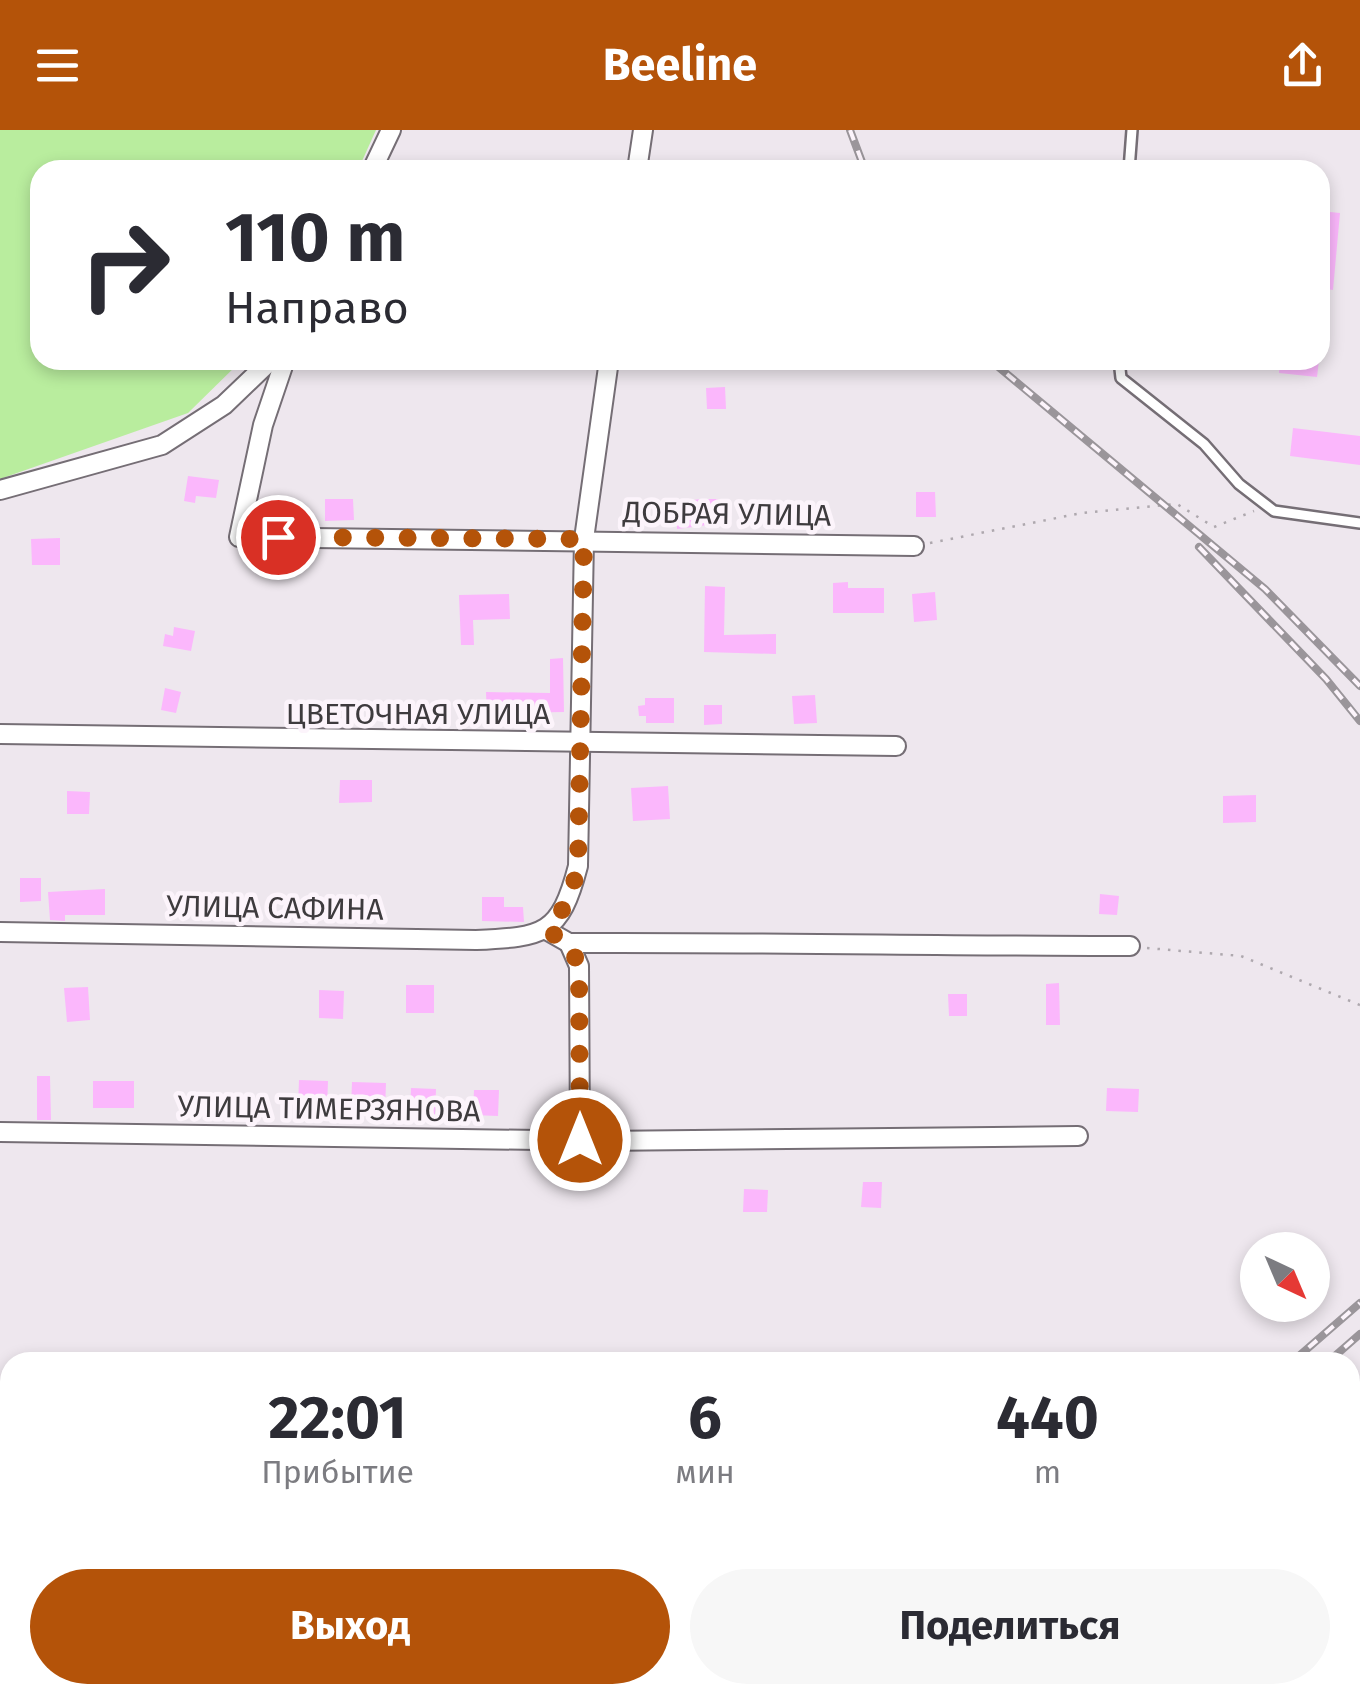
<!DOCTYPE html>
<html lang="ru">
<head>
<meta charset="utf-8">
<style>
  body { margin:0; font-family:"Fira Sans",sans-serif; background:#f7f7f7; color:#2b2b33; height:100vh; display:flex; flex-direction:column; font-size:38px; white-space:nowrap }
  * { box-sizing:border-box; margin:0 }
  p { font-size:32px; color:#7c7c81 }
  .icon { flex:none; width:55px; height:55px; fill:none; stroke:currentColor; stroke-width:2; stroke-linecap:round; stroke-linejoin:round }
  .map { position:relative; flex:1; overflow:hidden }
  .side { position:absolute; left:0px; top:1222px; width:1360px; height:352px; display:flex; flex-direction:column; background:#fff; border-radius:30px 30px 0 0; box-shadow:0 5px 15px #0003 }
  .side>* { flex:none }
  .banner { position:absolute; left:30px; top:30px; width:1300px; height:210px; border-radius:30px; box-shadow:0 5px 15px #0003; background:#fff; color:#2b2b33; overflow:hidden }
  .needle { width:65px; rotate:136deg }
  .tools { position:absolute; left:1240px; top:1102px; display:grid; gap:20px }
  .tools a { display:grid; place-items:center; width:90px; height:90px; border-radius:50%; background:#fff; box-shadow:0 5px 15px #0003; font-size:50px }
  .pin { position:absolute; display:grid; place-items:center; width:85px; height:85px; color:#fff; margin:-42px; border:5px solid #fff; border-radius:50%; box-shadow:0 2px 10px #0007 }
  .me { position:absolute; width:110px; margin:-55px; rotate:0deg; stroke-linejoin:round; filter:drop-shadow(0 0 8px #0008) }
  .turn { display:flex; align-items:center; gap:35px; height:210px; padding:0 30px; font-size:45px }
  .turn .icon { width:130px; height:130px; stroke-width:2.5 }
  .turn b { display:block; font-size:70px; line-height:85px }
  .eta { display:flex; justify-content:space-evenly; align-items:center; height:170px; text-align:center }
  .eta b { font-size:60px; font-weight:700; line-height:70px }
  .action { display:flex; gap:20px; margin-top:auto; padding:20px 30px }
  .action a { flex:1; height:115px; border-radius:60px; background:#b45309; color:#fff; font-size:40px; font-weight:700; line-height:115px; text-align:center }
  .action a+a { background:#f7f7f7; color:#2b2b33 }
  header { display:flex; justify-content:space-between; align-items:center; height:130px; padding:0 30px; background:#b45309; color:#fff; font-size:45px; font-weight:700 }
  .map>svg:first-child { display:block }
  .green { fill:#b9ed9e }
  .building { fill:#fbb7fc }
  .lines { fill:none; stroke-linecap:round; stroke-linejoin:round }
  .lane-casing { stroke:#756e75; stroke-width:14 }
  .street-casing { stroke:#756e75; stroke-width:22 }
  .path { stroke:#aea8ae; stroke-width:2.5; stroke-dasharray:2.5 8; stroke-linecap:butt }
  .lane { stroke:#fff; stroke-width:9 }
  .street { stroke:#fff; stroke-width:18 }
  .rail-casing { stroke:#9a959a; stroke-width:8 }
  .rail { stroke:#fcf4fb; stroke-width:4; stroke-dasharray:11; stroke-linecap:butt }
  .route { stroke:#b45309; stroke-width:18; stroke-dasharray:0 32.4 }
  .labels { text-anchor:middle; dominant-baseline:central; stroke-width:9; stroke-linejoin:round; paint-order:stroke }
  .street-label { font-size:30px; fill:#3e3b3e; stroke:#fcf4fb }
</style>
</head>
<body>
<header><svg class="icon" aria-label="menu" viewBox="0 0 24 24"><path d="M4 6h16M4 12h16M4 18h16"/></svg>Beeline<svg class="icon" aria-label="share" viewBox="0 0 24 24"><path d="M12 15V3M7 8l5-5 5 5M5 13v7h14v-7"/></svg></header>
<div class="map">
<svg width="1360" height="1573" viewBox="0 0 1360 1573">
  <rect width="100%" height="100%" fill="#eee7ee"/>
  <path class="green" d="M 0,0 L 376,0 L 358,40 L 40,40 L 40,230 L 242,230 L 188,283 L 0,349 Z"/>
  <g class="building">
    <path d="M 1320,81 L 1340,83 L 1333,160 L 1320,158 Z"/>
    <path d="M 1280,230 L 1319,230 L 1317,247 L 1279,243 Z"/>
    <path d="M 725,257 L 726,279 L 707,279 L 706,258 Z"/>
    <path d="M 1293,298 L 1360,306 L 1360,335 L 1290,326 Z"/>
    <path d="M 188,346 L 219,350 L 216,368 L 196,366 L 195,373 L 184,371 Z"/>
    <path d="M 916,362 L 935,362 L 936,387 L 916,387 Z"/>
    <path d="M 325,369 L 353,369 L 354,390 L 325,391 Z"/>
    <path d="M 701,369 L 723,369 L 723,393 L 677,399 L 677,372 Z"/>
    <path d="M 60,408 L 60,435 L 32,435 L 31,409 Z"/>
    <path d="M 848,452 L 848,458 L 884,458 L 884,483 L 833,483 L 833,453 Z"/>
    <path d="M 705,456 L 725,457 L 724,505 L 776,504 L 776,524 L 704,522 Z"/>
    <path d="M 935,462 L 937,490 L 914,492 L 912,464 Z"/>
    <path d="M 509,464 L 510,489 L 473,490 L 474,515 L 461,515 L 459,465 Z"/>
    <path d="M 174,497 L 195,501 L 191,521 L 163,516 L 165,504 L 173,506 Z"/>
    <path d="M 563,528 L 564,582 L 508,583 L 508,589 L 487,590 L 486,562 L 550,563 L 550,529 Z"/>
    <path d="M 165,558 L 181,562 L 176,583 L 161,580 Z"/>
    <path d="M 815,565 L 817,593 L 794,594 L 792,566 Z"/>
    <path d="M 645,568 L 674,568 L 674,593 L 646,593 L 646,586 L 639,586 L 638,576 L 645,575 Z"/>
    <path d="M 704,575 L 722,575 L 722,594 L 704,595 Z"/>
    <path d="M 340,650 L 372,650 L 372,672 L 339,673 Z"/>
    <path d="M 668,656 L 670,689 L 633,691 L 631,658 Z"/>
    <path d="M 67,661 L 90,662 L 89,684 L 67,684 Z"/>
    <path d="M 1256,665 L 1256,692 L 1223,693 L 1223,666 Z"/>
    <path d="M 20,748 L 41,748 L 41,771 L 20,772 Z"/>
    <path d="M 105,759 L 105,785 L 65,785 L 65,791 L 50,790 L 48,762 Z"/>
    <path d="M 1100,764 L 1119,766 L 1117,785 L 1099,784 Z"/>
    <path d="M 482,767 L 504,767 L 504,777 L 523,777 L 524,792 L 482,791 Z"/>
    <rect x="321" y="768" width="23" height="20"/>
    <path d="M 1059,853 L 1060,895 L 1046,895 L 1046,854 Z"/>
    <rect x="406" y="855" width="28" height="28"/>
    <path d="M 88,857 L 90,890 L 67,892 L 64,858 Z"/>
    <path d="M 319,860 L 344,861 L 343,889 L 319,888 Z"/>
    <path d="M 948,864 L 967,864 L 967,886 L 949,886 Z"/>
    <path d="M 37,946 L 50,946 L 51,990 L 37,990 Z"/>
    <path d="M 299,950 L 328,951 L 327,979 L 298,978 Z"/>
    <rect x="93" y="951" width="41" height="27"/>
    <path d="M 352,952 L 386,953 L 385,980 L 351,979 Z"/>
    <path d="M 411,958 L 436,959 L 435,985 L 410,984 Z"/>
    <path d="M 1107,958 L 1139,959 L 1138,982 L 1106,981 Z"/>
    <path d="M 474,960 L 499,960 L 498,986 L 473,985 Z"/>
    <path d="M 863,1052 L 882,1052 L 881,1078 L 861,1077 Z"/>
    <path d="M 744,1059 L 768,1060 L 767,1082 L 743,1082 Z"/>
  </g>
  <g class="lines">
    <defs>
      <g id="lane">
        <path d="M 1129,40 L 1132,0"/>
        <path d="M 1119,230 L 1121,248 L 1204,314 L 1239,354 L 1274,381 L 1360,393"/>
      </g>
      <g id="street">
        <path d="M 372,40 L 391,0"/>
        <path d="M 637,40 L 643,0"/>
        <path d="M 285,230 L 263,295 L 239,407 L 914,416"/>
        <path d="M 0,360 L 162,315 L 224,275 L 271,230"/>
        <path d="M 0,604 L 896,616"/>
        <path d="M 548,801 L 569,813 C 756,812 943,816 1130,816"/>
        <path d="M 0,802 L 476,810 C 544,807 560,805 578,736 L 584,409 L 609,230"/>
        <path d="M 569,813 L 579,836 L 580,1011"/>
        <path d="M 0,1002 L 600,1011 L 1078,1006"/>
      </g>
    </defs>
    <use href="#lane" class="lane-casing"/>
    <use href="#street" class="street-casing"/>
    <g class="path">
      <path d="M 930,413 L 1082,383 L 1177,374 L 1214,397 L 1254,381"/>
      <path d="M 1147,818 L 1241,826 L 1360,875"/>
    </g>
    <use href="#lane" class="lane"/>
    <use href="#street" class="street"/>
    <defs>
      <g id="rail">
        <path d="M 850,0 L 865,40"/>
        <path d="M 990,230 L 1265,459 L 1360,556"/>
        <path d="M 1199,417 L 1326,549 L 1360,591"/>
        <path d="M 1292,1232 L 1360,1173"/>
        <path d="M 1328,1232 L 1360,1204"/>
        <path d="M 0,1295 L 10,1296"/>
        <path d="M 1350,1342 L 1360,1341"/>
        <path d="M 0,1344 L 10,1344"/>
        <path d="M 1350,1361 L 1360,1362"/>
      </g>
    </defs>
    <use href="#rail" class="rail-casing"/>
    <use href="#rail" class="rail"/>
  </g>
  <g class="lines">
    <path class="route" d="M 278,407 L 584,409 L 578,736 L 570,768 L 548,801 L 569,814 L 579,836 L 580,1010"/>
  </g>
  <g class="labels">
    <g class="street-label">
      <text transform="translate(727 384) rotate(1)">ДОБРАЯ УЛИЦА</text>
      <text x="418" y="584">ЦВЕТОЧНАЯ УЛИЦА</text>
      <text transform="translate(275 778) rotate(1)">УЛИЦА САФИНА</text>
      <text transform="translate(329 979) rotate(1)">УЛИЦА ТИМЕРЗЯНОВА</text>
    </g>
  </g>
</svg>
<div class="tools">
<a><svg class="needle" viewBox="-14 -14 28 28"><path d="M0-13l5 13h-10z" fill="#e53935"/><path d="M0 13l5-13h-10z" fill="#7c7c81"/></svg></a>
</div>
<div class="pin" style="left:278px;top:407px;background:#d93025"><svg class="icon" aria-label="arrive" viewBox="0 0 24 24"><path d="M6 21V4h12l-3 4 3 4H6"/></svg></div>
<svg class="me" style="left:580px;top:1010px" viewBox="-20 -20 40 40"><circle r="17" fill="#b45309" stroke="#fff" stroke-width="3"/><path d="M0-11L8 9 0 5-8 9z" fill="#fff"/></svg>
<div class="banner">
<div class="turn"><svg class="icon" aria-label="right" viewBox="0 0 24 24"><path d="M7 20v-9h11M14 6l5 5-5 5"/></svg><div><b>110 m</b>Направо</div></div>
</div>
<section class="side">
<div class="eta">
<div><b>22:01</b><p>Прибытие</p></div>
<div><b>6</b><p>мин</p></div>
<div><b>440</b><p>m</p></div>
</div>
<div class="action"><a>Выход</a><a>Поделиться</a></div>
</section>
</div>
</body>
</html>
